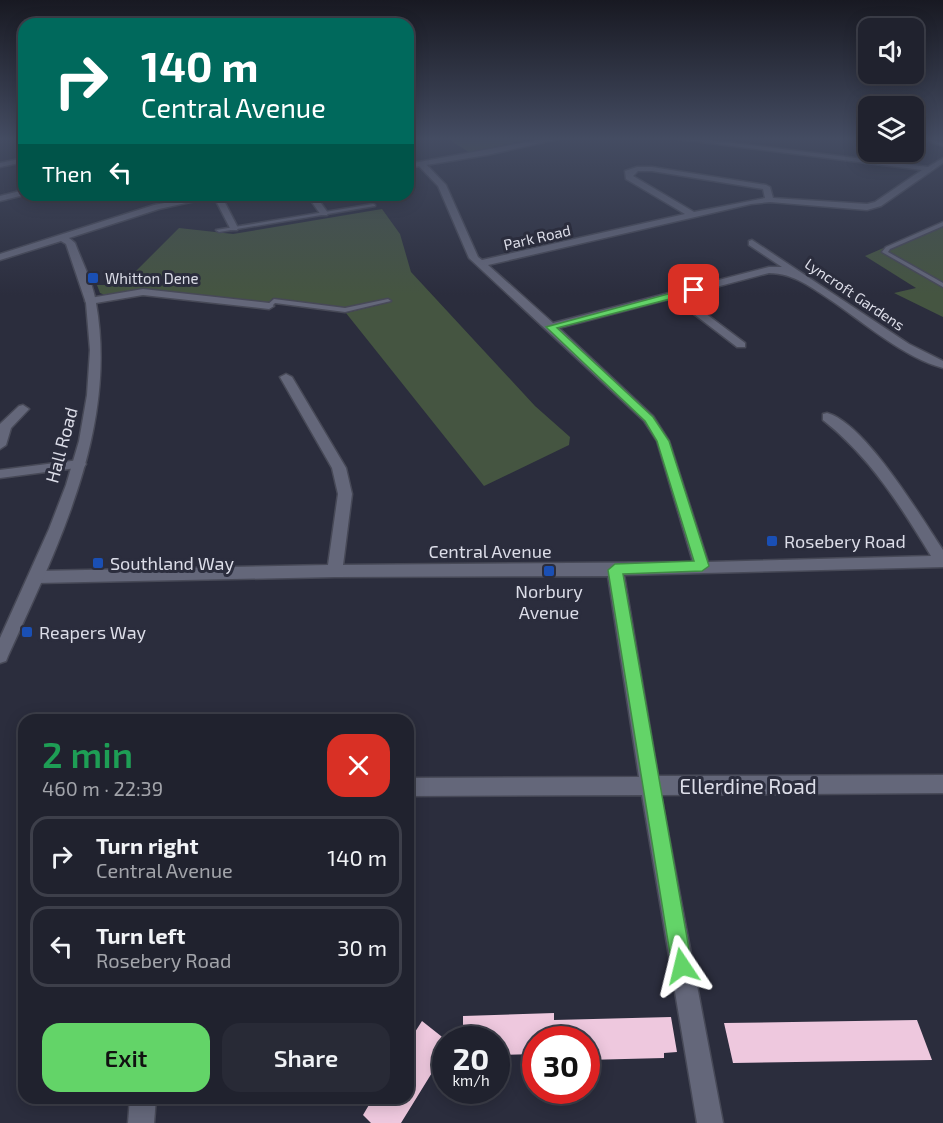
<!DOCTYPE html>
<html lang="en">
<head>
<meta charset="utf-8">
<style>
  body { margin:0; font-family:"Exo 2",sans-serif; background:#282a36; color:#f1f3f6; height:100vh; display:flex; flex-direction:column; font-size:22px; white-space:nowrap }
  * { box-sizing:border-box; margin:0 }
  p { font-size:20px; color:#a2a4aa }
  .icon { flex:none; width:33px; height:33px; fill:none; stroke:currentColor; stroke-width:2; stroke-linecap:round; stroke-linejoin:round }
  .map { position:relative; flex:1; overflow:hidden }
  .panel { position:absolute; left:18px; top:714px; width:396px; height:390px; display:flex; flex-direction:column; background:#20222e; border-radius:18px; box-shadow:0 3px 15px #0003,0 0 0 2px #3d3f4a }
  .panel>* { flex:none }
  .top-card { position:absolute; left:18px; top:18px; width:396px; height:183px; border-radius:18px; box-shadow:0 3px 15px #0003,0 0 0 2px #3d3f4a; background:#00695c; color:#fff; overflow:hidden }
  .fabs { position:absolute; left:858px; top:18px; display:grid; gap:12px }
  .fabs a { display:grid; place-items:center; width:66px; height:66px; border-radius:12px; background:#20222e; box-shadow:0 3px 15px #0003,0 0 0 2px #3d3f4a; font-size:30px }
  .speed { position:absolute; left:432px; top:1026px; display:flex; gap:12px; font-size:30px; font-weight:700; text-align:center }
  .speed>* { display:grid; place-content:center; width:78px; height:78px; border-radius:50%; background:#20222e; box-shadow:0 3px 15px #0003,0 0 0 2px #3d3f4a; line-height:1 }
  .speed small { font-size:15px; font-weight:400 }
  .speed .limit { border:9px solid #d22; background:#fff; color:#111 }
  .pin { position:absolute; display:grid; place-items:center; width:51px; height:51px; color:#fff; margin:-26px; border-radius:12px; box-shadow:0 3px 9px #0006 }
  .me { position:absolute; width:66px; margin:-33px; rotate:350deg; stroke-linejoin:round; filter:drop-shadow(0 0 4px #0008) }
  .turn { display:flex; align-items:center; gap:21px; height:126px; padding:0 24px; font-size:27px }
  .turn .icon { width:78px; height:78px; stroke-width:2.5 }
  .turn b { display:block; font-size:42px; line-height:51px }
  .then { display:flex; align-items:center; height:57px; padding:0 24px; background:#0003; gap:12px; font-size:22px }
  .round { display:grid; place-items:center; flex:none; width:63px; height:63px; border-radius:18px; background:#282a36 }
  .overview { display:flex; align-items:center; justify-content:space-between; height:102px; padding:0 24px }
  h1 { font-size:36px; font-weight:600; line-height:45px; color:#1e9e55 }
  .button { display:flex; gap:12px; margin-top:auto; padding:12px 24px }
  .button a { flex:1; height:69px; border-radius:18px; background:#63d468; color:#111; font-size:24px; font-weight:600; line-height:69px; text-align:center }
  .button a+a { background:#282a36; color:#f1f3f6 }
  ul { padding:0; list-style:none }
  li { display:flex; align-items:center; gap:18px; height:81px; margin:0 12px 9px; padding:0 12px; border:3px solid #3d3f4a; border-radius:18px }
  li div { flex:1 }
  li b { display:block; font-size:22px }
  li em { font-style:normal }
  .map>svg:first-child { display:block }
  .green { fill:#455541 }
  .building { fill:#eec8de }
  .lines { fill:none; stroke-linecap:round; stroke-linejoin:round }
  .service-casing { stroke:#474957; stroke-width:3 }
  .minor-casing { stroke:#474957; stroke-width:3 }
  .tertiary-casing { stroke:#474957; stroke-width:3 }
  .service { fill:#64677a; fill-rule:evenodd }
  .minor { fill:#64677a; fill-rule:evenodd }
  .tertiary { fill:#64677a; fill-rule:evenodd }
  .route { fill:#63d468; stroke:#408a44; stroke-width:1.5 }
  .transit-dot { fill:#1a4fb4; stroke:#2b2d3d; stroke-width:2 }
  .labels { text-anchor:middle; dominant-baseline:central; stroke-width:6; stroke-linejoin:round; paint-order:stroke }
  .far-street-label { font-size:15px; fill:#dcdde8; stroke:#2b2d3d }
  .far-poi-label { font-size:15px; fill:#dcdde8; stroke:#2b2d3d; text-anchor:start }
  .street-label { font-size:18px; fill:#dcdde8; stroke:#2b2d3d }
  .poi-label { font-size:18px; fill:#dcdde8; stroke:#2b2d3d; text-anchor:start }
  .near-street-label { font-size:21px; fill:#dcdde8; stroke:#2b2d3d }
</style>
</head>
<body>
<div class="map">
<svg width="943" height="1123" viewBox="0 0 943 1123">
  <rect width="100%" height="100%" fill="#2b2d3d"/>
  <g class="green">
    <path d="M 446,138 L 537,138 L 469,152 Z"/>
    <path d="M 382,209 L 400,234 L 411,272 L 535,406 L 570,437 L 569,445 L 484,486 L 346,313 L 386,303 L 385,300 L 344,308 L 273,298 L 268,303 L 145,289 L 105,295 L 100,293 L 97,285 L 122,285 L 179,228 L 233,234 Z"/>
    <path d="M 943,222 L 943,317 L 894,293 L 916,288 L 865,256 Z"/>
  </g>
  <g class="building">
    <path d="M 554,1013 L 554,1020 L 671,1017 L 677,1052 L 664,1053 L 664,1058 L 586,1060 L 586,1040 L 536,1040 L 536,1054 L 496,1055 L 496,1040 L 463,1040 L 463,1016 Z"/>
    <path d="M 917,1020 L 932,1060 L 733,1063 L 724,1023 Z"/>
    <path d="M 422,1021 L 446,1040 L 446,1050 L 401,1123 L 371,1123 L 363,1115 L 373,1098 L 408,1098 L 408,1043 Z"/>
  </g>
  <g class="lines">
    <defs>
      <g id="service">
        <path d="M 373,204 L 375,205 L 375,206 L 219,232 L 216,230 Z"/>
        <path d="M 943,222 L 943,226 L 890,249 L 888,252 L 943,283 L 943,287 L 882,252 L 886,247 Z"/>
        <path d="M 274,299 L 345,308 L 388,299 L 391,301 L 345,312 L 275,303 L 271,307 L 267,307 L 267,305 Z"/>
      </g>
      <g id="minor">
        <path d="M 670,138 L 692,138 L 928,167 L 943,158 L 943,163 L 881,206 L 867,210 L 770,202 L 751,204 L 488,265 L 553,323 L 769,267 L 782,267 L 749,245 L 749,241 L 752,240 L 909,344 L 943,361 L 943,368 C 905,358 864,323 832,301 C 812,288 794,273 769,273 L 682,296 L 745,343 L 745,347 L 737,347 L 673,298 L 559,328 L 653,416 L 669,441 L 708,562 L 931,556 C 900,505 870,457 823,420 L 823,414 L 827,413 C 865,423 921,517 943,550 L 943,567 L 624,575 L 658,776 L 943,775 L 943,793 L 661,795 L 723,1123 L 697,1123 L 642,795 L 408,796 L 408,778 L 639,777 L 608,576 L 335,577 L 37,583 L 32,581 L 29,577 L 32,573 L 37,571 L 328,565 L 338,494 L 332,468 L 280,377 L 286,374 L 292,377 L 346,468 L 352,494 L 343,565 L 693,562 L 657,441 L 644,421 L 469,258 L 438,186 L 417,164 L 424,162 L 446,185 L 478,257 L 482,260 L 685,214 L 626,179 L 625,171 L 637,167 L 652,167 L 766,185 L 770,187 L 773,198 L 867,204 L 875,202 L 922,170 ZM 638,171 L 652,171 L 763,189 L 765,198 L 694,212 L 633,176 Z"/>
        <path d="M 922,138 L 943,142 L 943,146 L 923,139 Z"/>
        <path d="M 24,158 L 24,162 L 0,167 L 0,163 Z"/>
        <path d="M 24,190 L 24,195 L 0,201 L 0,196 Z"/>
        <path d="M 213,195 L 221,195 L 238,228 L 237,230 L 231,230 Z"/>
        <path d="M 307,195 L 315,195 L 328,213 L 327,215 L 321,215 Z"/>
        <path d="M 143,289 L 269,303 L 274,306 L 269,309 L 143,295 L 90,304 L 85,301 L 90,298 Z"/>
        <path d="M 23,405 L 29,409 L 11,428 L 6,445 L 0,449 L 0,424 L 19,406 Z"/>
        <path d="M 79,460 L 84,461 L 86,464 L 84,467 L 0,478 L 0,470 Z"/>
        <path d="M 130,1098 L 156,1098 L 154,1123 L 128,1123 Z"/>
      </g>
      <g id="tertiary">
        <path d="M 549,138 L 563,138 L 487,155 L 408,168 L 408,164 Z"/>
        <path d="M 206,195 L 222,195 L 159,209 L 69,238 L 75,243 C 82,262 93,282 96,303 C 118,428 58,546 8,656 L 6,661 L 0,663 L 0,638 L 49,529 L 66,485 L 79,441 L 87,395 L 90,350 L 86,303 L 66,244 L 61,241 L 0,260 L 0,254 L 154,205 Z"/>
      </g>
    </defs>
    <use href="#service" class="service-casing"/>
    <use href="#minor" class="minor-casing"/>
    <use href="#tertiary" class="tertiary-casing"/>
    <use href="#service" class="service"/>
    <use href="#minor" class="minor"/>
    <use href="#tertiary" class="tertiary"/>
  </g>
  <linearGradient id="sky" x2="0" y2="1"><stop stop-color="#181922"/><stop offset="0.47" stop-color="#444c62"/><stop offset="1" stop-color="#444c62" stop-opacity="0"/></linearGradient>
  <rect width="943" height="295" fill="url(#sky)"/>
  <path class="route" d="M 694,287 L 698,290 L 697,292 L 557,328 L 653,417 L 669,441 L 709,566 L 702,571 L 623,574 L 692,966 L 689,973 L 682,976 L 675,973 L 672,966 L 608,570 L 615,564 L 694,561 L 657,441 L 645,421 L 546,327 Z"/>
  <g class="transit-dot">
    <rect x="87" y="272" width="12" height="12" rx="3"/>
    <rect x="766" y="535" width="12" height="12" rx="3"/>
    <rect x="92" y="557" width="12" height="12" rx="3"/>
    <rect x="543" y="565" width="12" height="12" rx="3"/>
    <rect x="21" y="626" width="12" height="12" rx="3"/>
  </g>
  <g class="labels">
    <g class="far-street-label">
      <text transform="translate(537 237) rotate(-13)">Park Road</text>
      <text transform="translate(855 294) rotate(34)">Lyncroft Gardens</text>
    </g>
    <g class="far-poi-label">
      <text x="105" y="278">Whitton Dene</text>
    </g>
    <g class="street-label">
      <text transform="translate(61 445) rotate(-75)">Hall Road</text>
      <text x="490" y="551">Central Avenue</text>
    </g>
    <g class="poi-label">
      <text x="784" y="541">Rosebery Road</text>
      <text x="110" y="563">Southland Way</text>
      <text x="549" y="591" text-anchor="middle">Norbury<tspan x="549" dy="21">Avenue</tspan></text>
      <text x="39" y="632">Reapers Way</text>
    </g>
    <g class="near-street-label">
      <text x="748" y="785">Ellerdine Road</text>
    </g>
  </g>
</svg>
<div class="fabs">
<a><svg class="icon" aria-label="sound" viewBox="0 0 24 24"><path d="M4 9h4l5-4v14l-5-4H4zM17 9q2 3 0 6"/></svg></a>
<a><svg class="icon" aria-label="layers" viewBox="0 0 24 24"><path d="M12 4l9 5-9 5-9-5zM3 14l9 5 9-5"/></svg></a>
</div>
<div class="speed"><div>20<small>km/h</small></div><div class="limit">30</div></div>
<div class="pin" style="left:694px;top:290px;background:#d93025"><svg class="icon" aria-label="arrive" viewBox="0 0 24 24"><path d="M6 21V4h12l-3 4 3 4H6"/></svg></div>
<svg class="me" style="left:682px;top:966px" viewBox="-20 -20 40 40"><path d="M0-17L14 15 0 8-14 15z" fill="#63d468" stroke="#fff" stroke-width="4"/></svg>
<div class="top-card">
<div class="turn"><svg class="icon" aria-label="right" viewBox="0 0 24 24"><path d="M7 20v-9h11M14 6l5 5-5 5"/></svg><div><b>140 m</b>Central Avenue</div></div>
<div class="then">Then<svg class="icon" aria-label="left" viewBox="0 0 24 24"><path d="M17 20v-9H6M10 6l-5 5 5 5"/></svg></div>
</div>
<section class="panel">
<div class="overview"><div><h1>2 min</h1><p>460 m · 22:39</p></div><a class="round" style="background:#d93025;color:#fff"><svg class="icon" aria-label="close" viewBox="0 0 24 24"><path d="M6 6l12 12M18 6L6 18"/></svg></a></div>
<ul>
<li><svg class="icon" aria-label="right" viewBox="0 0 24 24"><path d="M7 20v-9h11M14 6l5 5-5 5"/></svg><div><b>Turn right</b><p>Central Avenue</p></div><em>140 m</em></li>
<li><svg class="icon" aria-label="left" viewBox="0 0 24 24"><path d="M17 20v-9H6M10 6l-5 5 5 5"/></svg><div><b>Turn left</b><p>Rosebery Road</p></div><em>30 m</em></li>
</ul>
<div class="button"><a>Exit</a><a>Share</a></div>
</section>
</div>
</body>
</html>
